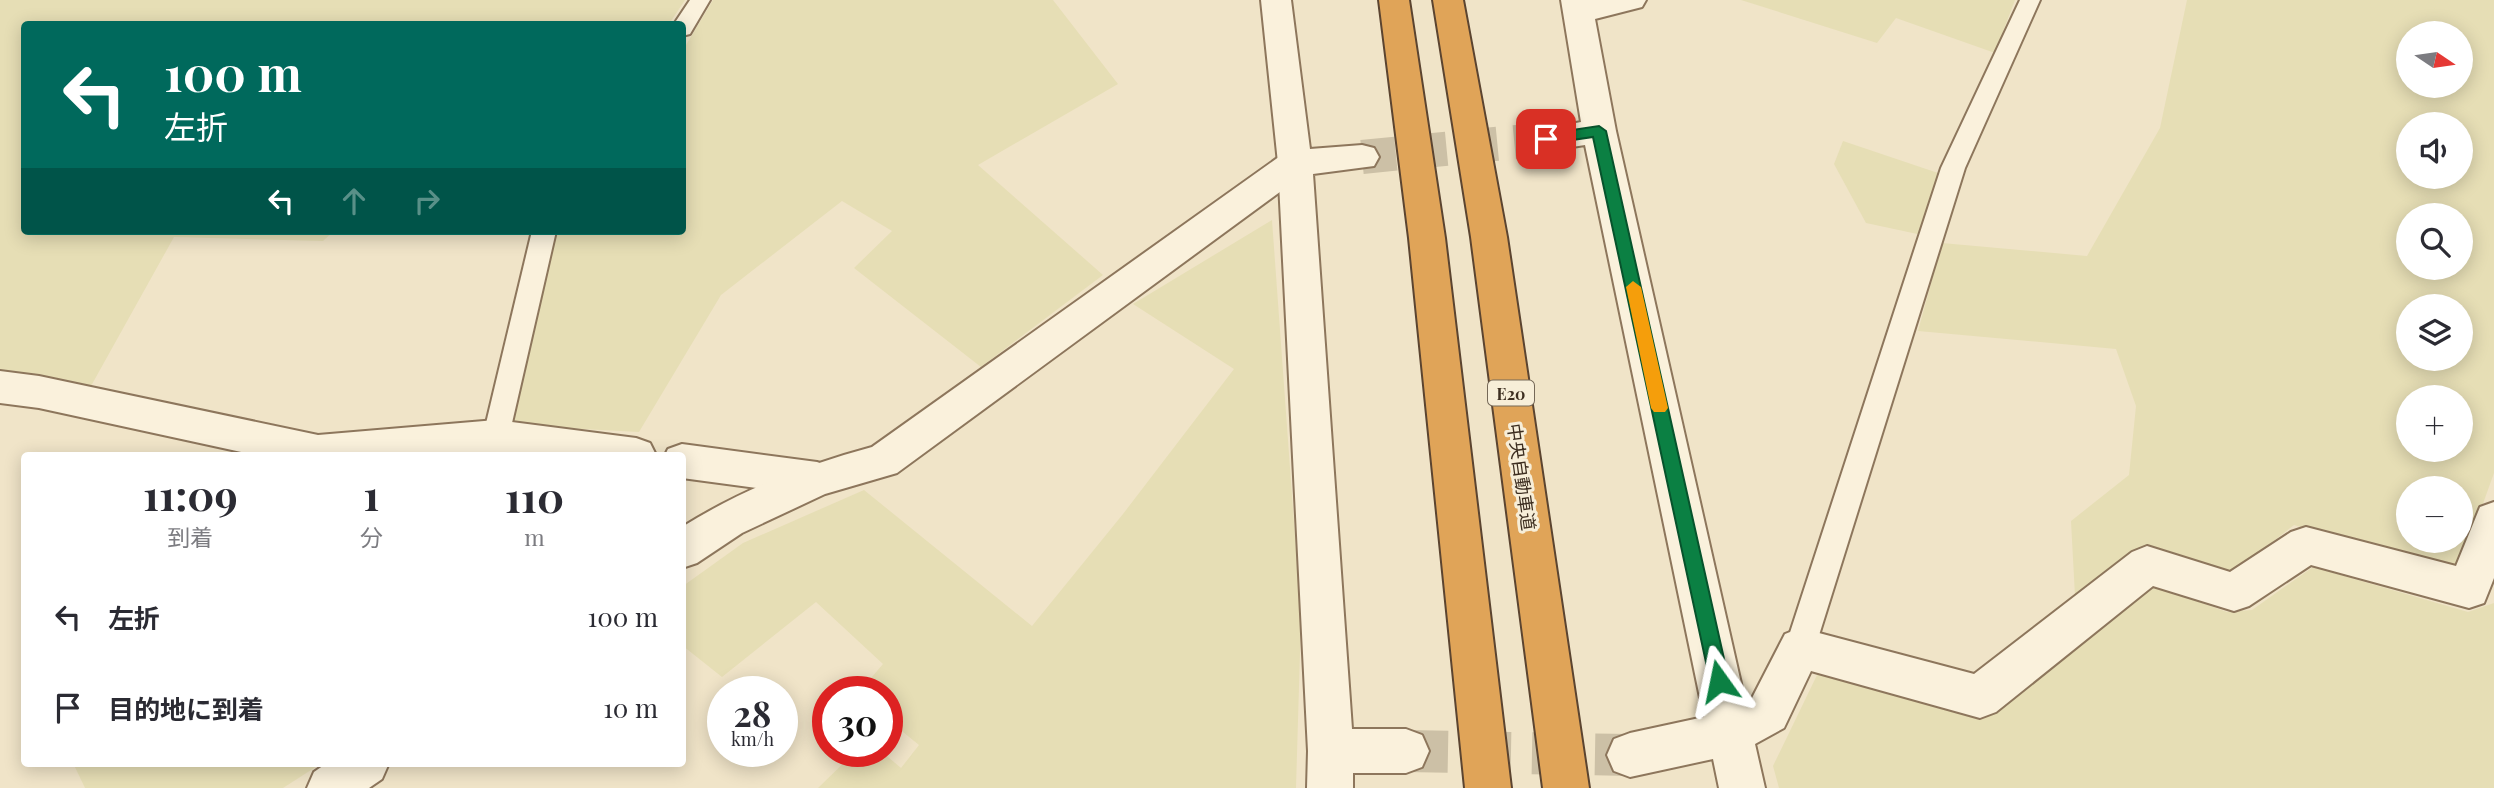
<!DOCTYPE html>
<html lang="ja">
<head>
<meta charset="utf-8">
<style>
  body { margin:0; font-family:"Playfair Display","Noto Sans JP",serif; background:#f7f7f7; color:#2b2b33; height:100vh; display:flex; flex-direction:column; font-size:26px; white-space:nowrap }
  * { box-sizing:border-box; margin:0 }
  p { font-size:23px; color:#7c7c81 }
  .icon { flex:none; width:38px; height:38px; fill:none; stroke:currentColor; stroke-width:2; stroke-linecap:round; stroke-linejoin:round }
  .map { position:relative; flex:1; overflow:hidden }
  .panel { position:absolute; left:21px; top:452px; width:665px; height:315px; display:flex; flex-direction:column; background:#fff; border-radius:7px; box-shadow:0 4px 18px #0003 }
  .panel>* { flex:none }
  .top-card { position:absolute; left:21px; top:21px; width:665px; height:214px; border-radius:7px; box-shadow:0 4px 18px #0003; background:#00695c; color:#fff; overflow:hidden }
  .needle { width:46px; rotate:103deg }
  .fabs { position:absolute; left:2396px; top:21px; display:grid; gap:14px }
  .fabs a { display:grid; place-items:center; width:77px; height:77px; border-radius:50%; background:#fff; box-shadow:0 4px 18px #0003; font-size:35px }
  .speed { position:absolute; left:707px; top:676px; display:flex; gap:14px; font-size:35px; font-weight:700; text-align:center }
  .speed>* { display:grid; place-content:center; width:91px; height:91px; border-radius:50%; background:#fff; box-shadow:0 4px 18px #0003; line-height:1 }
  .speed small { font-size:18px; font-weight:400 }
  .speed .limit { border:10px solid #d22; background:#fff; color:#111 }
  .pin { position:absolute; display:grid; place-items:center; width:60px; height:60px; color:#fff; margin:-30px; border-radius:14px; box-shadow:0 4px 10px #0006 }
  .me { position:absolute; width:77px; margin:-38px; rotate:348deg; stroke-linejoin:round; filter:drop-shadow(0 0 5px #0008) }
  .turn { display:flex; align-items:center; gap:24px; height:147px; padding:0 28px; font-size:32px }
  .turn .icon { width:91px; height:91px; stroke-width:2.5 }
  .turn b { display:block; font-size:49px; line-height:60px }
  .lanes { display:flex; align-items:center; height:66px; padding:0 28px; background:#0003; justify-content:center; gap:35px; direction:ltr }
  .lanes .off { opacity:.35 }
  .eta { display:flex; justify-content:space-evenly; align-items:center; height:119px; text-align:center }
  .eta b { font-size:42px; font-weight:700; line-height:49px }
  ul { padding:0; list-style:none }
  li { display:flex; align-items:center; gap:21px; height:91px; padding:0 28px }
  li div { flex:1 }
  li b { display:block; font-size:26px }
  li em { font-style:normal }
  .map>svg:first-child { display:block }
  .farmland { fill:#e6deb5; fill-rule:evenodd }
  .lines { fill:none; stroke-linecap:round; stroke-linejoin:round }
  .minor-tunnel-far1 { stroke:#ccc0a6; stroke-width:34; stroke-dasharray:34 17; stroke-linecap:butt }
  .minor-tunnel { stroke:#ccc0a6; stroke-width:42; stroke-dasharray:42 21; stroke-linecap:butt }
  .service-casing { stroke:#8d765c; stroke-width:4 }
  .minor-casing { stroke:#8d765c; stroke-width:4 }
  .tertiary-casing { stroke:#8d765c; stroke-width:4 }
  .motorway-casing { stroke:#5b4430; stroke-width:4 }
  .service { fill:#faf1dc; fill-rule:evenodd }
  .minor { fill:#faf1dc; fill-rule:evenodd }
  .tertiary { fill:#faf1dc; fill-rule:evenodd }
  .motorway { fill:#e0a458; fill-rule:evenodd }
  .route { fill:#0b8043; stroke:#07532c; stroke-width:2 }
  .slow { fill:#f59e0b }
  .labels { text-anchor:middle; dominant-baseline:central; stroke-width:6; stroke-linejoin:round; paint-order:stroke }
  .shield { fill:#f7eed8; stroke:#756857; stroke-width:2 }
  .shield-label { font-size:16px; font-weight:bold; fill:#3d2e20 }
  .street-label { font-size:18px; fill:#3d2e20; stroke:#f7eed8 }
</style>
</head>
<body>
<div class="map">
<svg width="2494" height="788" viewBox="0 0 2494 788">
  <rect width="100%" height="100%" fill="#f0e4c8"/>
  <g class="farmland">
    <path d="M 0,0 L 685,0 L 669,24 L 24,24 L 24,231 L 334,231 L 323,241 L 174,237 L 91,386 L 0,371 Z"/>
    <path d="M 713,0 L 1053,0 L 1118,84 L 978,165 L 1103,275 L 981,367 L 854,268 L 892,231 L 842,201 L 721,295 L 639,432 L 508,425 L 555,238 L 559,231 L 682,231 L 683,50 Z"/>
    <path d="M 1741,0 L 2015,0 L 1995,53 L 1896,18 L 1877,43 Z"/>
    <path d="M 2187,0 L 2494,0 L 2494,473 L 2462,562 L 2439,569 L 2294,525 L 2234,572 L 2207,573 L 2134,550 L 2075,596 L 2071,521 L 2129,475 L 2136,406 L 2116,349 L 1918,331 L 1942,243 L 2087,256 L 2160,128 ZM 2408,33 L 2460,33 L 2460,86 L 2408,86 ZM 2408,124 L 2460,124 L 2460,177 L 2408,177 ZM 2408,215 L 2460,215 L 2460,268 L 2408,268 ZM 2408,306 L 2460,306 L 2460,359 L 2408,359 ZM 2408,397 L 2460,397 L 2460,450 L 2408,450 ZM 2408,488 L 2460,488 L 2460,541 L 2408,541 Z"/>
    <path d="M 1843,141 L 1941,174 L 1922,235 L 1866,223 L 1834,164 Z"/>
    <path d="M 1272,220 L 1301,619 L 1296,788 L 818,788 L 856,751 L 881,751 L 901,768 L 919,745 L 887,719 L 887,691 L 860,691 L 883,664 L 816,602 L 722,677 L 683,646 L 683,586 L 743,543 L 864,490 L 1032,626 L 1123,514 L 1234,369 L 1133,304 Z"/>
    <path d="M 2313,567 L 2468,612 L 2494,603 L 2494,788 L 1779,788 L 1773,766 L 1818,673 L 1980,717 L 1998,711 L 2152,585 L 2227,612 L 2252,610 Z"/>
    <path d="M 73,763 L 322,763 L 283,788 L 85,788 Z"/>
  </g>
  <g class="lines">
    <path class="minor-tunnel-far1" d="M 1362,157 L 1546,139"/>
    <path class="minor-tunnel" d="M 1406,751 L 1630,755"/>
    <defs>
      <g id="service">
        <path d="M 690,0 L 710,0 L 690,34 L 682,36 L 682,24 L 674,24 Z"/>
        <path d="M 2020,0 L 2040,0 L 1965,168 L 1815,648 L 1811,658 L 1800,662 L 1789,658 L 1785,648 L 1941,168 Z"/>
        <path d="M 532,231 L 556,231 L 509,436 L 505,444 L 496,447 L 487,444 L 483,436 Z"/>
      </g>
      <g id="minor">
        <path d="M 1261,0 L 1291,0 L 1310,149 L 1362,145 L 1374,148 L 1379,157 L 1374,166 L 1313,174 L 1352,729 L 1406,729 L 1422,735 L 1429,751 L 1422,767 L 1406,773 L 1353,773 L 1353,788 L 1307,788 L 1308,751 L 1278,163 Z"/>
        <path d="M 1561,0 L 1646,0 L 1642,7 L 1595,19 L 1616,131 L 1745,701 L 1752,698 L 1785,634 L 1800,628 L 1974,674 L 2132,552 L 2147,546 L 2230,572 L 2291,532 L 2306,527 L 2456,566 L 2480,507 L 2494,502 L 2494,578 L 2484,603 L 2469,608 L 2311,565 L 2249,606 L 2234,611 L 2153,586 L 1996,712 L 1980,718 L 1811,671 L 1784,728 L 1755,744 L 1765,788 L 1719,788 L 1713,759 L 1630,777 L 1614,771 L 1607,755 L 1614,739 L 1630,733 L 1704,717 L 1585,145 L 1546,151 L 1534,147 L 1529,139 L 1534,131 L 1581,122 Z"/>
        <path d="M 0,371 L 39,376 L 318,435 L 496,420 L 636,438 L 650,443 L 656,455 L 514,455 L 496,452 L 468,455 L 255,455 L 39,408 L 0,403 Z"/>
        <path d="M 682,444 L 817,462 L 831,467 L 837,479 L 831,491 L 817,496 L 682,478 L 682,455 L 665,455 L 668,449 Z"/>
      </g>
      <g id="tertiary">
        <path d="M 1295,151 L 1307,154 L 1312,163 L 1307,172 L 897,473 L 825,494 L 742,533 L 697,563 L 682,568 L 682,527 C 741,490 805,465 872,447 L 1283,154 Z"/>
        <path d="M 327,763 L 389,763 L 382,779 L 369,788 L 307,788 L 314,772 Z"/>
      </g>
      <g id="motorway">
        <path d="M 1379,0 L 1409,0 L 1445,238 L 1511,788 L 1465,788 L 1409,238 Z"/>
        <path d="M 1433,0 L 1463,0 L 1507,237 L 1589,788 L 1543,788 L 1471,237 Z"/>
      </g>
    </defs>
    <use href="#service" class="service-casing"/>
    <use href="#minor" class="minor-casing"/>
    <use href="#tertiary" class="tertiary-casing"/>
    <use href="#motorway" class="motorway-casing"/>
    <use href="#service" class="service"/>
    <use href="#minor" class="minor"/>
    <use href="#tertiary" class="tertiary"/>
    <use href="#motorway" class="motorway"/>
  </g>
  <path class="route" d="M 1599,126 L 1606,131 L 1729,681 L 1726,687 L 1719,690 L 1713,687 L 1710,681 L 1593,137 L 1546,144 L 1539,139 L 1546,134 Z"/>
  <path class="slow" d="M 1633,281 L 1641,287 L 1668,408 L 1665,412 L 1654,412 L 1651,408 L 1626,287 Z"/>
  <g class="labels">
    <rect class="shield" x="1488" y="380.5" width="46" height="25" rx="5"/>
    <g class="shield-label">
      <text x="1511" y="393">E20</text>
    </g>
    <g class="street-label">
      <text transform="translate(1522 477) rotate(82)">中央自動車道</text>
    </g>
  </g>
</svg>
<div class="fabs">
<a><svg class="needle" viewBox="-14 -14 28 28"><path d="M0-13l5 13h-10z" fill="#e53935"/><path d="M0 13l5-13h-10z" fill="#7c7c81"/></svg></a>
<a><svg class="icon" aria-label="sound" viewBox="0 0 24 24"><path d="M4 9h4l5-4v14l-5-4H4zM17 9q2 3 0 6"/></svg></a>
<a><svg class="icon" aria-label="search" viewBox="0 0 24 24"><circle cx="10" cy="10" r="6"/><path d="M15 15l6 6"/></svg></a>
<a><svg class="icon" aria-label="layers" viewBox="0 0 24 24"><path d="M12 4l9 5-9 5-9-5zM3 14l9 5 9-5"/></svg></a>
<a>+</a>
<a>−</a>
</div>
<div class="speed"><div>28<small>km/h</small></div><div class="limit">30</div></div>
<div class="pin" style="left:1546px;top:139px;background:#d93025"><svg class="icon" aria-label="arrive" viewBox="0 0 24 24"><path d="M6 21V4h12l-3 4 3 4H6"/></svg></div>
<svg class="me" style="left:1719px;top:681px" viewBox="-20 -20 40 40"><path d="M0-17L14 15 0 8-14 15z" fill="#0b8043" stroke="#fff" stroke-width="4"/></svg>
<div class="top-card">
<div class="turn"><svg class="icon" aria-label="left" viewBox="0 0 24 24"><path d="M17 20v-9H6M10 6l-5 5 5 5"/></svg><div><b>100 m</b>左折</div></div>
<div class="lanes"><svg class="icon" aria-label="left" viewBox="0 0 24 24"><path d="M17 20v-9H6M10 6l-5 5 5 5"/></svg><svg class="icon off" aria-label="ahead" viewBox="0 0 24 24"><path d="M12 20V5M6 11l6-6 6 6"/></svg><svg class="icon off" aria-label="right" viewBox="0 0 24 24"><path d="M7 20v-9h11M14 6l5 5-5 5"/></svg></div>
</div>
<section class="panel">
<div class="eta">
<div><b>11:09</b><p>到着</p></div>
<div><b>1</b><p>分</p></div>
<div><b>110</b><p>m</p></div>
</div>
<ul>
<li><svg class="icon" aria-label="left" viewBox="0 0 24 24"><path d="M17 20v-9H6M10 6l-5 5 5 5"/></svg><div><b>左折</b></div><em>100 m</em></li>
<li><svg class="icon" aria-label="arrive" viewBox="0 0 24 24"><path d="M6 21V4h12l-3 4 3 4H6"/></svg><div><b>目的地に到着</b></div><em>10 m</em></li>
</ul>
</section>
</div>
</body>
</html>
